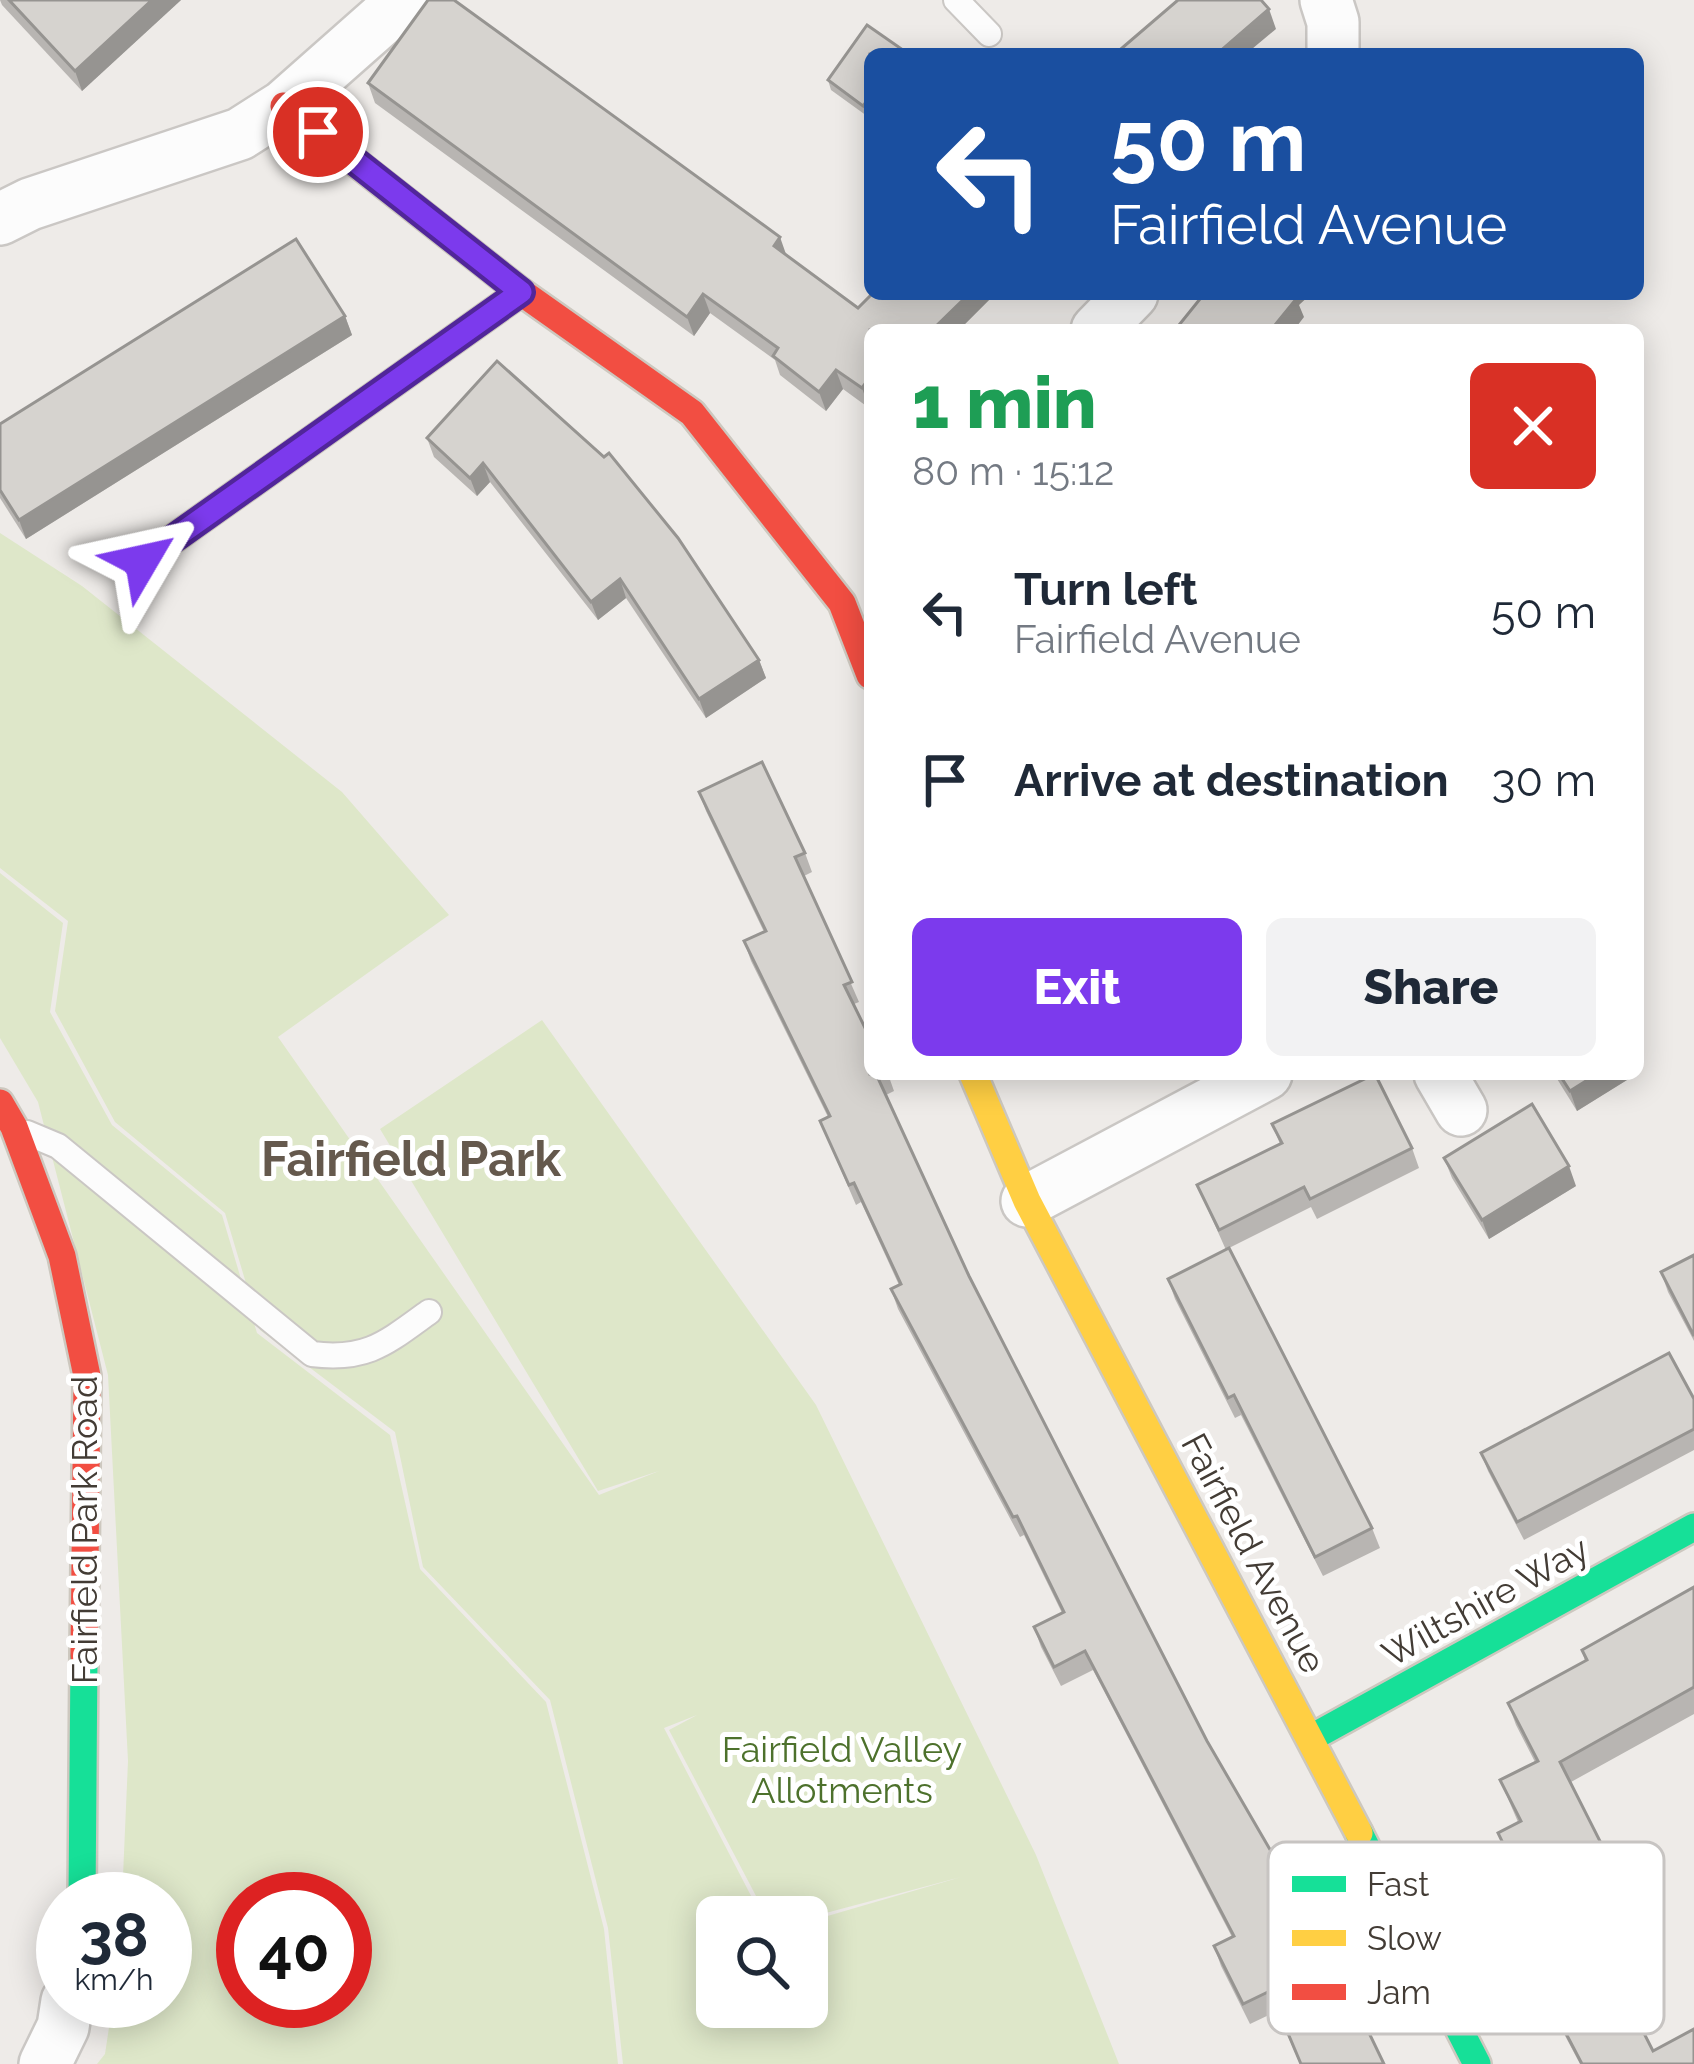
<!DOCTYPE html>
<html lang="en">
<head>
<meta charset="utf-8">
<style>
  body { margin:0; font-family:Raleway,sans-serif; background:#f2f2f3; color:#1f2937; height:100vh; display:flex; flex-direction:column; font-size:45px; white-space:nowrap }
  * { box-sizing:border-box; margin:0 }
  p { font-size:39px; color:#747a83 }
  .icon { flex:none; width:66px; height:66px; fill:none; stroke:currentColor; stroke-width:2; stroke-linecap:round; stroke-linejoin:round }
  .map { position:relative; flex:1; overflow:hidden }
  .panel { position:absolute; left:864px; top:324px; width:780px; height:756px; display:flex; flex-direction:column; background:#fff; border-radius:18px; box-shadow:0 6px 30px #0003 }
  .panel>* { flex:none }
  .hud { position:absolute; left:864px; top:48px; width:780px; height:252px; border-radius:18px; box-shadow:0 6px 30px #0003; background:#1a4fa0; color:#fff; overflow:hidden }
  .tools { position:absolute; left:696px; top:1896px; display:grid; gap:24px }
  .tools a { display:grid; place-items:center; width:132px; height:132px; border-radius:18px; background:#fff; box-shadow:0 6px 30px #0003; font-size:60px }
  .speed { position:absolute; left:36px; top:1872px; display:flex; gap:24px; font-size:60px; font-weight:700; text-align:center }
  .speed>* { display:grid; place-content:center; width:156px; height:156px; border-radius:50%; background:#fff; box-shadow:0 6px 30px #0003; line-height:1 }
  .speed small { font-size:30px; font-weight:400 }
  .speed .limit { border:18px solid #d22; background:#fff; color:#111 }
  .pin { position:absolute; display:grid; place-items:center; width:102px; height:102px; color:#fff; margin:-51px; border:6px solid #fff; border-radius:50%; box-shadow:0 3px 12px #0007 }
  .me { position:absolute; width:132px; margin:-66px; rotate:54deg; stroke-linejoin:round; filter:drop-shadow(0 0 9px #0008) }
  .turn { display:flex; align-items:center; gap:42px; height:252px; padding:0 48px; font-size:54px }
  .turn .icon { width:156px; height:156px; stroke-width:2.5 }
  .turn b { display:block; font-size:84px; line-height:102px }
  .round { display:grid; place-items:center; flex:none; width:126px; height:126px; border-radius:18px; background:#f2f2f3 }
  .headline { display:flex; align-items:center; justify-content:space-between; height:204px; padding:0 48px }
  h1 { font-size:72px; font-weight:800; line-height:90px; color:#1e9e55 }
  .button { display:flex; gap:24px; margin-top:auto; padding:24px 48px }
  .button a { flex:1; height:138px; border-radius:18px; background:#7c3aed; color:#fff; font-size:48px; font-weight:800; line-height:138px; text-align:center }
  .button a+a { background:#f2f2f3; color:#1f2937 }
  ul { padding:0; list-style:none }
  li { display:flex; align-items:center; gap:36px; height:168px; padding:0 48px }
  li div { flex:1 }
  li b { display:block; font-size:45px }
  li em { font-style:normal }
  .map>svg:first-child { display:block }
  .green { fill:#dee7c9; fill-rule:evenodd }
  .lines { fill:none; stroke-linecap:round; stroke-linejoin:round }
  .lane-casing { stroke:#cac7c4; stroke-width:28 }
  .street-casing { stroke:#cac7c4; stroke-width:56 }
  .fast-casing { stroke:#cdc8bf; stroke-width:32 }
  .slow-casing { stroke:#cdc8bf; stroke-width:32 }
  .jam-casing { stroke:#cdc8bf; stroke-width:32 }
  .lane { stroke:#fcfcfc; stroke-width:24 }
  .street { stroke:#fcfcfc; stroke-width:51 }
  .fast { stroke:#16e098; stroke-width:27 }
  .slow { stroke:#ffcf43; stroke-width:27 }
  .jam { stroke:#f24e42; stroke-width:27 }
  .wall { fill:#b8b5b2 }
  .shaded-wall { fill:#969491 }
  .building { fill:#d6d3cf; stroke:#969491; stroke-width:3 }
  .route-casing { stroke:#51269a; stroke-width:30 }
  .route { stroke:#7c3aed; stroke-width:21 }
  .labels { text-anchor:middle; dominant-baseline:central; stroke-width:10; stroke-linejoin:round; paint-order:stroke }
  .street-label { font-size:36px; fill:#433c35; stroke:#fff }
  .park-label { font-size:36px; fill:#4d712c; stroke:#fff }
  .district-label { font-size:48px; font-weight:bold; fill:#65594d; stroke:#fff }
  .key { fill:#fff; stroke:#c7c4c2; stroke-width:3 }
  .key-label { font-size:33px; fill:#433c35 }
</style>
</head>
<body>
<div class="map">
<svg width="1694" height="2064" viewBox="0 0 1694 2064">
  <rect width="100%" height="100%" fill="#eeebe8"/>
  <g class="green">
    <path d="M 0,533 L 82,586 L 342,792 L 449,915 L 278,1037 L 599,1495 L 659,1471 L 598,1491 L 380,1129 L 542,1020 L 816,1405 L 1036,1855 L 1119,2064 L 623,2064 L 608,1928 L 550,1700 L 423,1567 L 395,1432 L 260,1330 L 225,1213 L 115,1122 L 55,1011 L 68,921 L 0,868 ZM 697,1715 L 669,1730 L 767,1917 L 807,1918 L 961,1877 L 807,1922 L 807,2007 L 717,2007 L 717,1917 L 762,1917 L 664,1728 Z"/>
    <path d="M 0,873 L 63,923 L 50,1012 L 112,1125 L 222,1215 L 257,1333 L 390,1435 L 420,1569 L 546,1702 L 604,1929 L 618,2064 L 97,2064 L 105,2054 L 113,2001 L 165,2001 L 165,1899 L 122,1899 L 128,1761 L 108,1375 L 38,1102 L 0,1038 ZM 243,1899 L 345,1899 L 345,2001 L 243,2001 Z"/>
  </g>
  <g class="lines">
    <defs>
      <g id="lane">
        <path d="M 956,0 L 989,34"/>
        <path d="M 27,1133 L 58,1146 L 312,1354 C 367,1361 386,1343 429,1312"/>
      </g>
      <g id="street">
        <path d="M 1326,0 L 1333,22 L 1333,54"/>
        <path d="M 0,219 L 30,204 L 240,134 L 284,106 L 404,0"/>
        <path d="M 1097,330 L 1132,294"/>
        <path d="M 1440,1074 L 1461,1110"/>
        <path d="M 1027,1201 L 1266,1074"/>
        <path d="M 45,2064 L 63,2027 L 67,2001"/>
      </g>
      <g id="fast">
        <path d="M 1311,1738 L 1694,1527"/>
        <path d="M 1359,1833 L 1477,2064"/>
        <path d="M 82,1899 L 84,1656"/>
      </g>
      <g id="slow">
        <path d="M 142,561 L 521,292"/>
        <path d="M 973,1074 L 1027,1201 L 1359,1833"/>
      </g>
      <g id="jam">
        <path d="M 284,106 L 521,292 L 692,413 L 842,603 L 870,675"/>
        <path d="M 0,1103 L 14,1127 L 62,1256 L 87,1376 L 84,1656"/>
      </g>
    </defs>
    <use href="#lane" class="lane-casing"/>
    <use href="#street" class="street-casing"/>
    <use href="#fast" class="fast-casing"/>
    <use href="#slow" class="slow-casing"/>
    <use href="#jam" class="jam-casing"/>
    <use href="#lane" class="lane"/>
    <use href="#street" class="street"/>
    <use href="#fast" class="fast"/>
    <use href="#slow" class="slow"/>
    <use href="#jam" class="jam"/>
  </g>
  <g class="wall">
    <path d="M 0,0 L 181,0 L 82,91 L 2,5 Z"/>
    <path d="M 867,25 L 903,50 L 904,54 L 870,54 L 870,111 L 867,116 L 831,90 L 828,80 Z"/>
    <path d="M 368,83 L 787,255 L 858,308 L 995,294 L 959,330 L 870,330 L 870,406 L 869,408 L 843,389 L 826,411 L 780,375 L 775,360 L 710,313 L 694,336 L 375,103 Z"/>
    <path d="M 345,316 L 352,335 L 26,539 L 0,498 L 0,424 Z"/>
    <path d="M 497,361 L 759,660 L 766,678 L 706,718 L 626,598 L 598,620 L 490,482 L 477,496 L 434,457 L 427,438 Z"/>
    <path d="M 699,792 L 805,853 L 812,872 L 804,876 L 859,1002 L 854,1004 L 870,1074 L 888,1074 L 894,1091 L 886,1095 L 969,1276 L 1207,1741 L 1384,2064 L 1300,2064 L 1277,2011 L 1250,2024 L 1221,1966 L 1214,1946 L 1232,1937 L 1093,1670 L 1061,1686 L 1041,1647 L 1034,1627 L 1062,1613 L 1024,1535 L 1020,1537 L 898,1309 L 891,1289 L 899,1285 L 861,1202 L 856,1205 L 820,1121 L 828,1117 L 751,961 L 744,941 L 764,932 L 706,811 Z"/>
    <path d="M 1554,1074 L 1635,1074 L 1635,1075 L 1577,1111 Z"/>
    <path d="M 1272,1124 L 1412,1148 L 1419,1168 L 1317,1219 L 1311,1207 L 1229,1248 L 1372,1528 L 1380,1548 L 1323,1576 L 1241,1415 L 1235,1418 L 1175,1299 L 1168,1279 L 1226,1250 L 1197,1185 L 1280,1144 Z"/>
    <path d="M 1444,1158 L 1576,1186 L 1489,1239 L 1452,1178 Z"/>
    <path d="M 1694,1255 L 1694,1341 L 1668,1292 L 1661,1272 Z"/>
    <path d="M 1694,1399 L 1694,1450 L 1524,1540 L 1488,1471 L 1481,1453 Z"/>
    <path d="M 1694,1587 L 1694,1714 L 1571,1782 L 1607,1855 L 1615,1877 L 1537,1917 L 1506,1855 L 1498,1833 L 1518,1822 L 1500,1780 L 1535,1762 L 1516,1725 L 1508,1703 L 1585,1661 L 1582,1650 Z"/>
    <path d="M 1528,1961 L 1653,2051 L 1694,2064 L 1580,2064 L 1535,1979 Z"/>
  </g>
  <g class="shaded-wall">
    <path d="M 152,0 L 181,0 L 82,91 L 75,71 Z"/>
    <path d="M 1269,9 L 1276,29 L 1246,54 L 1217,54 Z"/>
    <path d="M 870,96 L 870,111 L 867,116 L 863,106 Z"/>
    <path d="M 780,237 L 787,257 L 774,246 Z"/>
    <path d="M 703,294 L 710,313 L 694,336 L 687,317 Z"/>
    <path d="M 969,294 L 995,294 L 959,330 L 932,330 Z"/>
    <path d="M 1288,294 L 1311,294 L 1299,305 L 1304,317 L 1294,330 L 1271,330 Z"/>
    <path d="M 345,316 L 352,335 L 26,539 L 19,520 Z"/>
    <path d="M 836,370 L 843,389 L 826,411 L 819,392 Z"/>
    <path d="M 870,377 L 870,406 L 869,408 L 862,388 Z"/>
    <path d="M 483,463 L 490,482 L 477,496 L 470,478 Z"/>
    <path d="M 620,579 L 626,598 L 598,620 L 591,602 Z"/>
    <path d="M 759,660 L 766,678 L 706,718 L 699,699 Z"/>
    <path d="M 1597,1074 L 1635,1075 L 1577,1111 L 1570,1091 Z"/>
    <path d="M 1569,1166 L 1576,1186 L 1489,1239 L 1482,1220 Z"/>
  </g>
  <g class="building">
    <path d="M 9,0 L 152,0 L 75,71 Z"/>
    <path d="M 428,0 L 454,0 L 780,237 L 774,246 L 858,308 L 872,294 L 969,294 L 932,330 L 870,330 L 870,377 L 862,388 L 836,370 L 819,392 L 773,356 L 778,348 L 703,294 L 687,317 L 368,83 Z"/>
    <path d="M 1178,0 L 1261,0 L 1269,9 L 1217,54 L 1115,54 Z"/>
    <path d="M 867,25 L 903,50 L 900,54 L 870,54 L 870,96 L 863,106 L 828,80 Z"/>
    <path d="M 296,239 L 345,316 L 19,520 L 0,490 L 0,424 Z"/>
    <path d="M 1204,294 L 1292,294 L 1297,298 L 1271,330 L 1175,330 Z"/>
    <path d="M 497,361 L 604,457 L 609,453 L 678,538 L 759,660 L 699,699 L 620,579 L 591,602 L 483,463 L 470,478 L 427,438 Z"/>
    <path d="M 762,762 L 805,853 L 795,857 L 852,982 L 844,985 L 870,1038 L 870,1074 L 882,1074 L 877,1076 L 969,1276 L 1207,1741 L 1301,1903 L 1340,1985 L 1345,1983 L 1384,2064 L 1301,2064 L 1270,1991 L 1243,2004 L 1214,1946 L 1234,1936 L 1085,1651 L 1054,1667 L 1034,1627 L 1064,1612 L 1017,1516 L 1013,1517 L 891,1289 L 901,1284 L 854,1183 L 849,1185 L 820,1121 L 830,1116 L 744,941 L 766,931 L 699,792 Z"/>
    <path d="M 1375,1074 L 1412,1148 L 1310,1199 L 1304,1187 L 1219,1230 L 1197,1185 L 1282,1143 L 1272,1124 Z"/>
    <path d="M 1559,1074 L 1597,1074 L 1570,1091 Z"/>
    <path d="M 1532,1104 L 1569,1166 L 1482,1220 L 1444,1158 Z"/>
    <path d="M 1229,1248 L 1372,1528 L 1315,1557 L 1234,1395 L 1228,1398 L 1168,1279 Z"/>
    <path d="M 1694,1255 L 1694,1336 L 1661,1272 Z"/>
    <path d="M 1669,1353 L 1694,1399 L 1694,1429 L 1517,1522 L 1481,1453 Z"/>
    <path d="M 1694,1587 L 1694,1687 L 1560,1762 L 1607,1855 L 1528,1895 L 1498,1833 L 1521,1821 L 1500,1780 L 1538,1761 L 1508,1703 L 1587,1660 L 1582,1650 Z"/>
    <path d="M 1591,1929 L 1653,2051 L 1694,2029 L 1694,2064 L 1582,2064 L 1528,1961 Z"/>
  </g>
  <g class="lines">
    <defs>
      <path id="route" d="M 142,561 L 521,292 L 318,132"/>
    </defs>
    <use href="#route" class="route-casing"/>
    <use href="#route" class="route"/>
  </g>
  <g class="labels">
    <g class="street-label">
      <text transform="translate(84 1530) rotate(-90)">Fairfield Park Road</text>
      <text transform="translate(1254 1553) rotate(62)">Fairfield Avenue</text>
      <text transform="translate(1485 1601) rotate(-29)">Wiltshire Way</text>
    </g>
    <g class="park-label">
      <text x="842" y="1749">Fairfield Valley<tspan x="842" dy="41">Allotments</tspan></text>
    </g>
    <g class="district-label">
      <text x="411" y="1159">Fairfield Park</text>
    </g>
  </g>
  <rect x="1268" y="1842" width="396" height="192" rx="18" class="key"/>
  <rect x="1292" y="1876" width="54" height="16" fill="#16e098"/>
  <rect x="1292" y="1930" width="54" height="16" fill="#ffcf43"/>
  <rect x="1292" y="1984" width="54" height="16" fill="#f24e42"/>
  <g class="key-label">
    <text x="1367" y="1896">Fast</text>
    <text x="1367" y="1950">Slow</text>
    <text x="1367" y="2004">Jam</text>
  </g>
</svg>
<div class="tools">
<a><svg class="icon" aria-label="search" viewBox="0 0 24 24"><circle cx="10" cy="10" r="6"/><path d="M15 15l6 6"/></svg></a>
</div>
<div class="speed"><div>38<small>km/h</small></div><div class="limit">40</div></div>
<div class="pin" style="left:318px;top:132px;background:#d93025"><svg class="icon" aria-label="arrive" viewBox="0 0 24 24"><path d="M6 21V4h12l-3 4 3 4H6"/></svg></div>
<svg class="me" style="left:142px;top:561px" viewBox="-20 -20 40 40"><path d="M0-17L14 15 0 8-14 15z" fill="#7c3aed" stroke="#fff" stroke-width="4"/></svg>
<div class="hud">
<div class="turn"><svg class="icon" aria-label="left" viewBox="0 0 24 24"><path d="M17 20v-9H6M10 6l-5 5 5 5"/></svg><div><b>50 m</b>Fairfield Avenue</div></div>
</div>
<section class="panel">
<div class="headline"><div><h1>1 min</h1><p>80 m · 15:12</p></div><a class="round" style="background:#d93025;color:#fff"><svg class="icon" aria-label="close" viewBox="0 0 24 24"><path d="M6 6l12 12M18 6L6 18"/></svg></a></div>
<ul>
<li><svg class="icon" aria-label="left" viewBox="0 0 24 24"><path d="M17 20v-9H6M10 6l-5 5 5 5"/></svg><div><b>Turn left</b><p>Fairfield Avenue</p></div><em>50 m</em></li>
<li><svg class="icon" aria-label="arrive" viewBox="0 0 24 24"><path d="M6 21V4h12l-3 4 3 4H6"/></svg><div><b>Arrive at destination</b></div><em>30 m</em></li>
</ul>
<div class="button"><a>Exit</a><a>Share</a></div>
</section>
</div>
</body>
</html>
